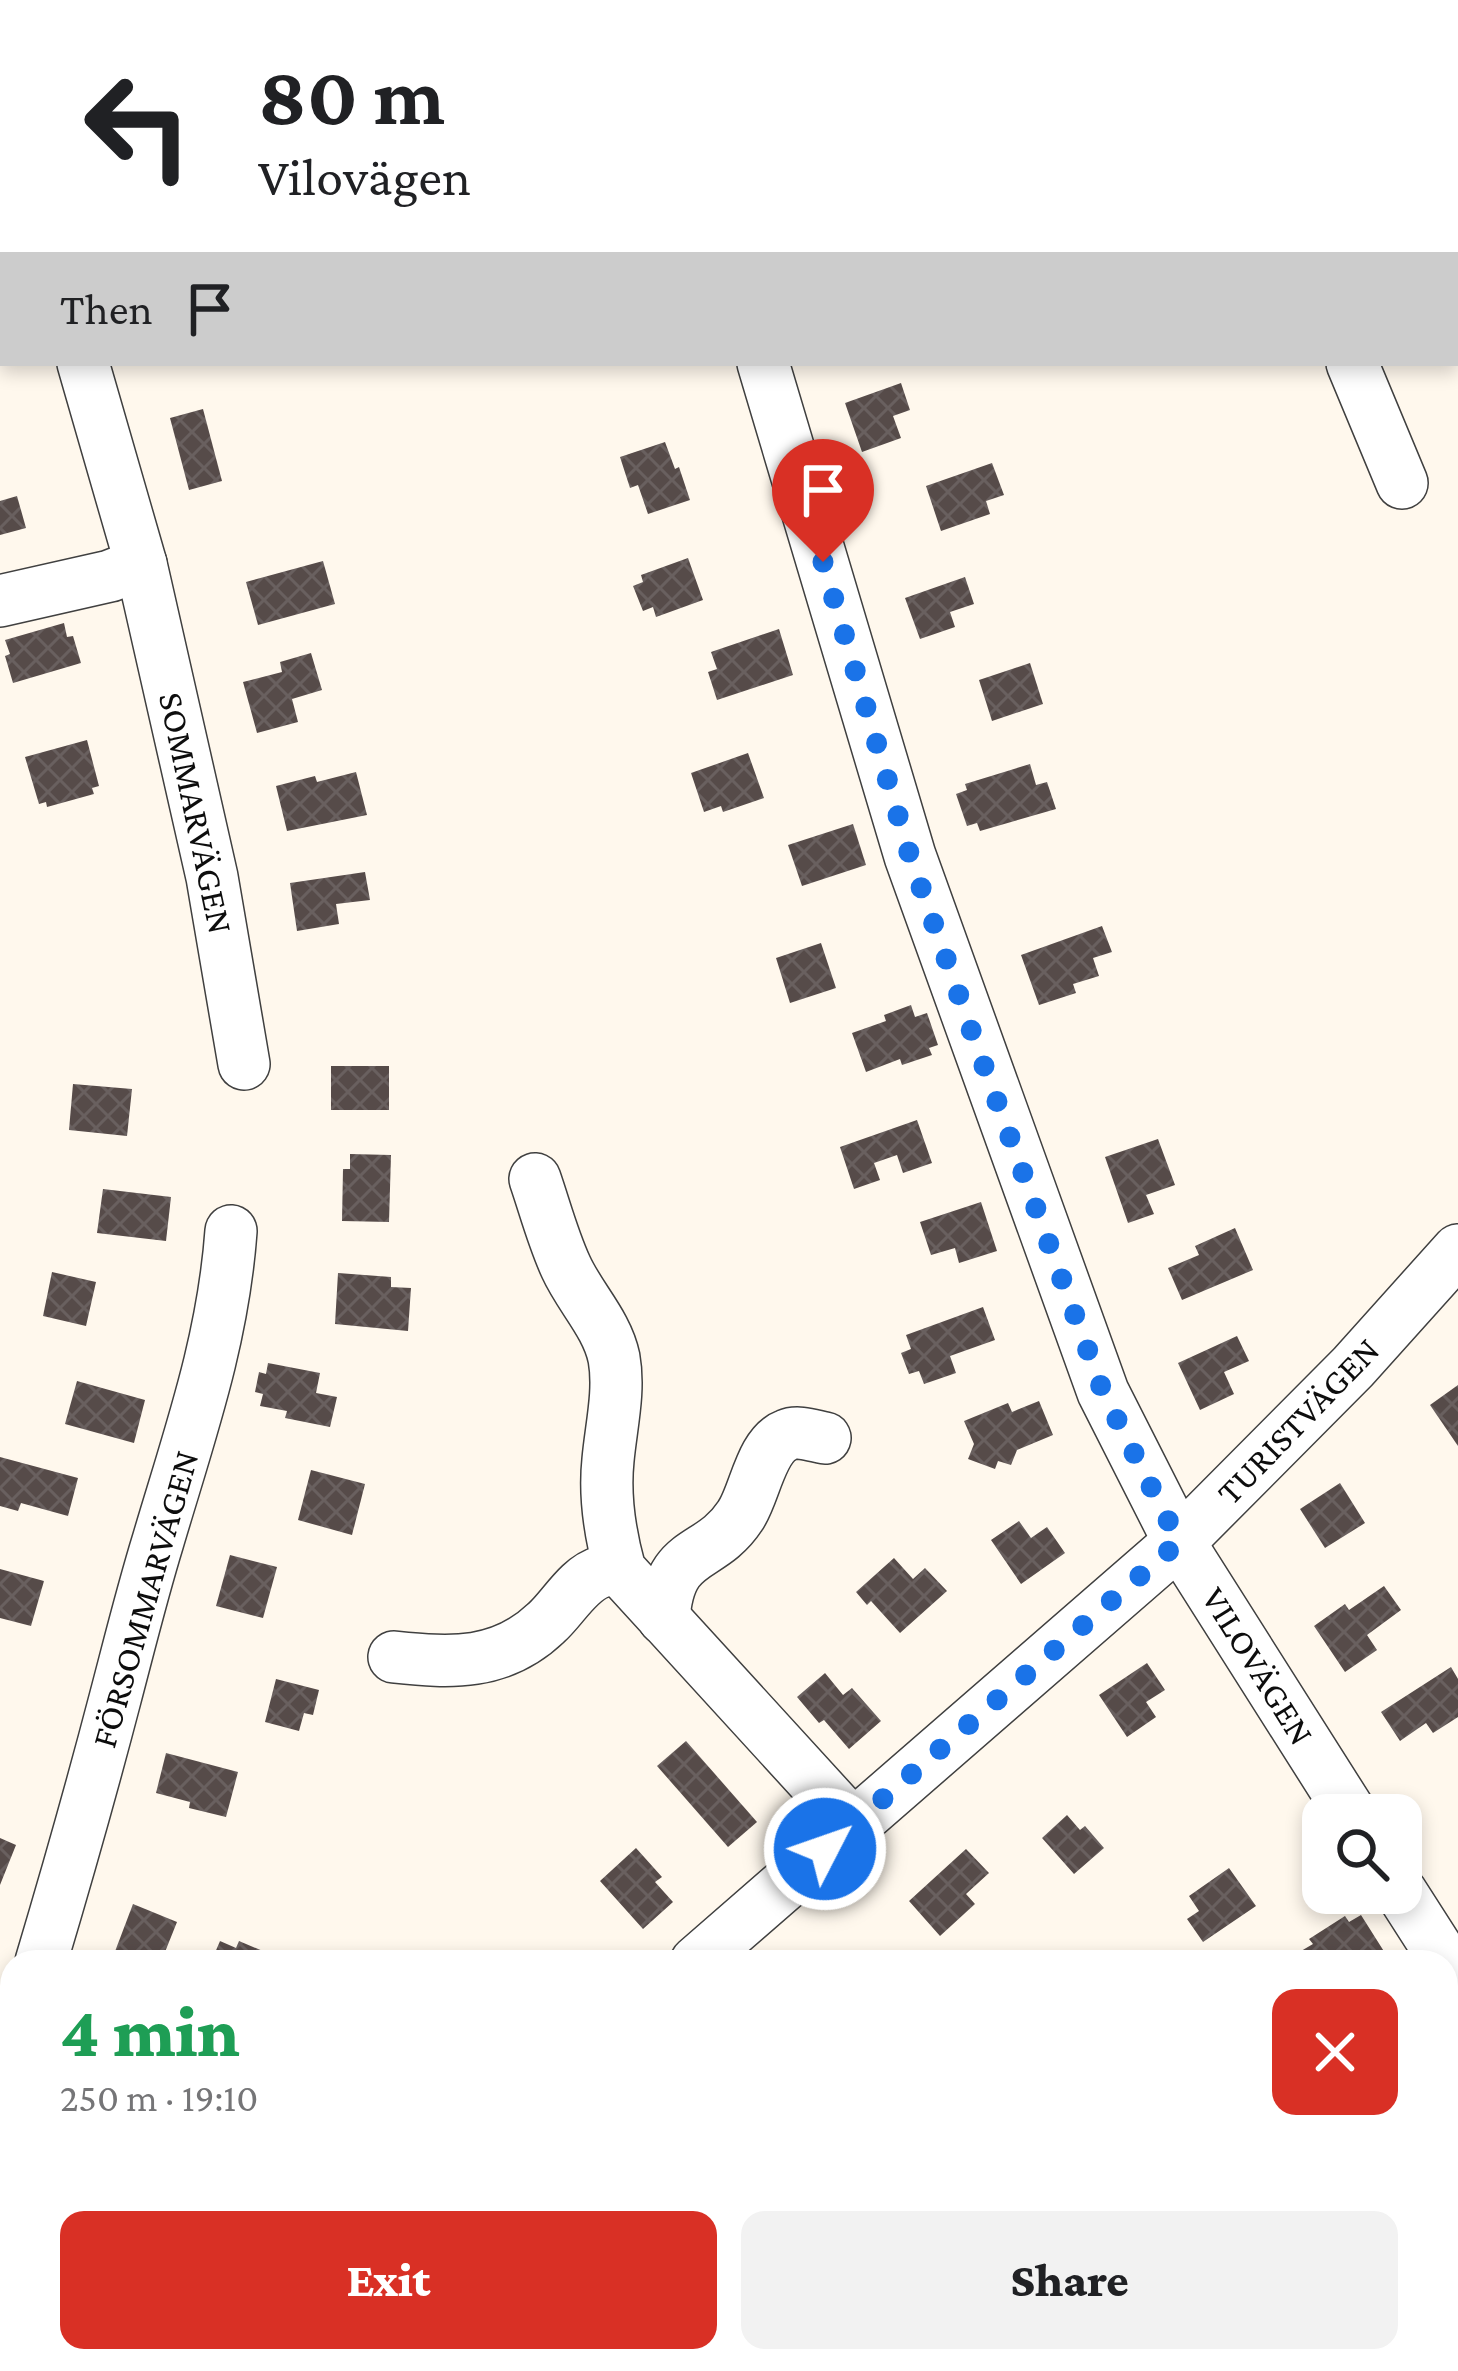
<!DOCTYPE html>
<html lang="en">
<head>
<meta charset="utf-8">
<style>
  body { margin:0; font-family:"Crimson Pro",serif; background:#f2f2f2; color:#202124; height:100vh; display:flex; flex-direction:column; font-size:45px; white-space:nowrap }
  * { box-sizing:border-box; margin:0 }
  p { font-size:39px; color:#757577 }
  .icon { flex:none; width:66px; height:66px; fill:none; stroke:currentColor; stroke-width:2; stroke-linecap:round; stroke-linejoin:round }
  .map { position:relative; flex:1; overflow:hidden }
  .panel { position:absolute; left:0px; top:1950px; width:1458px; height:423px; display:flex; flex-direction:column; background:#fff; border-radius:36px 36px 0 0; box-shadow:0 6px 18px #0003 }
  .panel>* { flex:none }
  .top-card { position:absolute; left:0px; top:0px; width:1458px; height:366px; box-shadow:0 6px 18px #0003; background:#fff; color:#202124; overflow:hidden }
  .buttons { position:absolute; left:1302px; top:1794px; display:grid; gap:24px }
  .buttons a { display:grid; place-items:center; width:120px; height:120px; border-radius:24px; background:#fff; box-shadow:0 6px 18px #0003; font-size:60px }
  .pin { position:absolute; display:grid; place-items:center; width:102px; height:102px; color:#fff; margin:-123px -51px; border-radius:50% 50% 50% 0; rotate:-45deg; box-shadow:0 0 12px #0007 }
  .pin .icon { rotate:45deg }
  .me { position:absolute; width:132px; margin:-66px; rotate:49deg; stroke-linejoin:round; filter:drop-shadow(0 0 9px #0008) }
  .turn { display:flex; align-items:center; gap:42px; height:252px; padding:0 60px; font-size:54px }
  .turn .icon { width:156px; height:156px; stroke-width:2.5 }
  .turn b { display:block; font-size:84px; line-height:102px }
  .then { display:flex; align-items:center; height:114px; padding:0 60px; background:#0003; gap:24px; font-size:45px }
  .round { display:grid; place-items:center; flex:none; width:126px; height:126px; border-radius:24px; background:#f2f2f2 }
  .overview { display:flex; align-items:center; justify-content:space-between; height:204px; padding:0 60px }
  h1 { font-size:72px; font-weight:800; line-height:90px; color:#1e9e55 }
  .primary-button { display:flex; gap:24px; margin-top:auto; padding:24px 60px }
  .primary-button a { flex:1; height:138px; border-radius:24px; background:#d93025; color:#fff; font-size:48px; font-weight:800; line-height:138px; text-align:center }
  .primary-button a+a { background:#f2f2f2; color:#202124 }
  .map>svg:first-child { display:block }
  .building { fill:url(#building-cross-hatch) }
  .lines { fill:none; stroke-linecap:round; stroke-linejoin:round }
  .minor-casing { stroke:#404040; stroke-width:54 }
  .minor { stroke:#fff; stroke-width:51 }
  .route { stroke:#1a73e8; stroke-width:21; stroke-dasharray:0 37.8 }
  .labels { text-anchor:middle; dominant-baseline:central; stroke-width:12; stroke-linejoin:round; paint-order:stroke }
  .street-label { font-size:36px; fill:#0d0d0d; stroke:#fff }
</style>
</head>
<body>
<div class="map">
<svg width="1458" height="2371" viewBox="0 0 1458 2371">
  <defs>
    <pattern id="building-cross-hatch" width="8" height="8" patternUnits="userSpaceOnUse" patternTransform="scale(3)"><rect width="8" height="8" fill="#564b49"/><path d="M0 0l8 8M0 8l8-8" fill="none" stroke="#69605f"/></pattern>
  </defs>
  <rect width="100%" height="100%" fill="#fff8ed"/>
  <g class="building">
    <path d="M 901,383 L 910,410 L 893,416 L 901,438 L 862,452 L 845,403 Z"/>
    <path d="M 203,409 L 222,481 L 189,490 L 170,418 Z"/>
    <path d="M 665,442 L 675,469 L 679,467 L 690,500 L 648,514 L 638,485 L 630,488 L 620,457 Z"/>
    <path d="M 992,463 L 1004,495 L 986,501 L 990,514 L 941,531 L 926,486 Z"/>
    <path d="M 17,496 L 26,528 L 0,535 L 0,501 Z"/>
    <path d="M 688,558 L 703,600 L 656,617 L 653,607 L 643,611 L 633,586 L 643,582 L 641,575 Z"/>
    <path d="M 323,561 L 335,604 L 258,625 L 246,582 Z"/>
    <path d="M 965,577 L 974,604 L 950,612 L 955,627 L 920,639 L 905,598 Z"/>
    <path d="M 64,623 L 67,637 L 73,636 L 81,663 L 13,683 L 5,656 L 10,654 L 5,640 Z"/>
    <path d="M 779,629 L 793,675 L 717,700 L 708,672 L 717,669 L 711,652 Z"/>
    <path d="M 311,653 L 322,690 L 292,699 L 298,722 L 257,733 L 243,682 L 282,672 L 280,662 Z"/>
    <path d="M 1030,663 L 1043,704 L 992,721 L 979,680 Z"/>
    <path d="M 87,740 L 99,786 L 92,788 L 94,794 L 47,807 L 46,802 L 39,804 L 25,757 Z"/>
    <path d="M 748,753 L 764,798 L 723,812 L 721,806 L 704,812 L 691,773 Z"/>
    <path d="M 1030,764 L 1036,785 L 1047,782 L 1056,809 L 980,831 L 977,823 L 967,826 L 956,794 L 967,790 L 965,784 Z"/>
    <path d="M 356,772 L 367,815 L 287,831 L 276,786 L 315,776 L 317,782 Z"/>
    <path d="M 853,824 L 866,865 L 802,886 L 788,845 Z"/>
    <path d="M 365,872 L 370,900 L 336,904 L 339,924 L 297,931 L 290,883 Z"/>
    <path d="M 1102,926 L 1112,952 L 1093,958 L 1099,976 L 1073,984 L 1076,993 L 1039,1005 L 1021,955 Z"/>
    <path d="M 821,943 L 836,988 L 790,1003 L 776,958 Z"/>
    <path d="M 911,1005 L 915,1017 L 927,1013 L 938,1045 L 929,1048 L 932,1055 L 902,1065 L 900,1059 L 866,1072 L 852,1033 L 886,1021 L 884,1015 Z"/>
    <rect x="331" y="1066" width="58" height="44"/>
    <path d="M 73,1084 L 132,1089 L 127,1136 L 69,1130 Z"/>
    <path d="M 917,1120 L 932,1163 L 903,1173 L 897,1155 L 874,1163 L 880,1180 L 854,1189 L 840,1147 Z"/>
    <path d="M 1158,1139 L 1175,1185 L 1146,1195 L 1154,1214 L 1128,1223 L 1105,1157 Z"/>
    <path d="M 350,1154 L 391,1155 L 389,1222 L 342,1221 L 343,1169 L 350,1169 Z"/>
    <path d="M 103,1189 L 171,1197 L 166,1241 L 97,1233 Z"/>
    <path d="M 981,1202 L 997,1251 L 959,1263 L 955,1248 L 931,1255 L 920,1222 Z"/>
    <path d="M 1235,1228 L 1253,1270 L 1182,1300 L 1168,1268 L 1199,1255 L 1195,1246 Z"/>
    <path d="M 52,1272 L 96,1282 L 86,1326 L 43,1316 Z"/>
    <path d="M 338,1273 L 391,1277 L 391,1287 L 411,1288 L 408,1331 L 335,1324 Z"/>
    <path d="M 983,1307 L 995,1340 L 950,1356 L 956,1373 L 924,1384 L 919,1371 L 909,1374 L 901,1353 L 911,1349 L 906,1335 Z"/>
    <path d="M 1237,1336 L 1249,1361 L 1224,1372 L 1234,1394 L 1200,1410 L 1178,1363 Z"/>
    <path d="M 268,1363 L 320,1373 L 316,1393 L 337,1397 L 330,1427 L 285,1418 L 287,1411 L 260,1406 L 263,1394 L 255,1392 L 259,1372 L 266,1374 Z"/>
    <path d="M 77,1381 L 145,1400 L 134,1443 L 65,1424 Z"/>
    <path d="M 1458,1385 L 1458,1446 L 1430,1405 Z"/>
    <path d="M 1039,1401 L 1053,1435 L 1017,1450 L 1011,1465 L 998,1461 L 995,1469 L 968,1459 L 974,1444 L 964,1421 L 1008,1403 L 1012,1412 Z"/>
    <path d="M 0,1457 L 78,1478 L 68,1516 L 21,1503 L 18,1511 L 0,1506 Z"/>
    <path d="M 311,1470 L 365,1484 L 352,1535 L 298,1520 Z"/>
    <path d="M 1340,1483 L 1365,1523 L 1325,1548 L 1300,1509 Z"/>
    <path d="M 1019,1521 L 1031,1538 L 1047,1527 L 1065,1553 L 1021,1584 L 991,1540 Z"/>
    <path d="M 230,1555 L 277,1567 L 263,1618 L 216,1606 Z"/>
    <path d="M 894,1558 L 913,1579 L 925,1568 L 947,1591 L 900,1633 L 871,1601 L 867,1605 L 856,1592 Z"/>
    <path d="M 0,1569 L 44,1581 L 31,1626 L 0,1618 Z"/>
    <path d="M 1384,1586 L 1401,1610 L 1367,1635 L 1377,1650 L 1345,1672 L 1314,1626 L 1345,1604 L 1349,1610 Z"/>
    <path d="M 1147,1663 L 1165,1690 L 1146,1702 L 1156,1717 L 1127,1737 L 1099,1695 Z"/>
    <path d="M 1451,1667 L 1458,1679 L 1458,1717 L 1433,1733 L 1426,1723 L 1400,1741 L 1381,1712 Z"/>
    <path d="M 825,1673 L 843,1695 L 852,1688 L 881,1721 L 849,1749 L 824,1720 L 819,1723 L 797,1697 Z"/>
    <path d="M 276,1679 L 319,1690 L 313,1715 L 304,1713 L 299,1731 L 265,1722 Z"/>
    <path d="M 686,1741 L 757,1822 L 728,1847 L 657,1766 Z"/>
    <path d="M 166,1753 L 238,1772 L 226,1817 L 189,1808 L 190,1802 L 156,1793 Z"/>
    <path d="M 1067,1815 L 1080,1830 L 1085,1826 L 1104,1848 L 1074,1874 L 1042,1838 Z"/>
    <path d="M 0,1838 L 16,1845 L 0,1885 Z"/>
    <path d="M 636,1848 L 662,1877 L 655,1882 L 673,1902 L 643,1929 L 600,1881 Z"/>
    <path d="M 966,1849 L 989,1873 L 966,1894 L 975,1904 L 940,1936 L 909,1901 Z"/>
    <path d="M 1229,1868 L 1256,1906 L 1203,1942 L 1187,1919 L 1199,1911 L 1189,1896 Z"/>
    <path d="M 133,1904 L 177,1922 L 161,1962 L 111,1962 Z"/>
    <path d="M 1361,1915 L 1385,1953 L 1371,1962 L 1308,1962 L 1301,1951 L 1313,1944 L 1309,1939 L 1345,1916 L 1349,1922 Z"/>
    <path d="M 220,1941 L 236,1948 L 239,1941 L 270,1954 L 267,1962 L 211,1962 Z"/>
    <path d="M 405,2361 L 444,2361 L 440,2371 L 401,2371 Z"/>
    <path d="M 499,2361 L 546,2361 L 542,2371 L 499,2371 L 495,2369 Z"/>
    <path d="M 1155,2361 L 1200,2361 L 1195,2371 L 1151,2371 Z"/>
    <path d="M 1257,2361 L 1267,2364 L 1268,2361 L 1308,2361 L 1304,2371 L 1253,2371 Z"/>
  </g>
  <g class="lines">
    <defs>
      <g id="minor">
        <path d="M 1188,0 L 1190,3"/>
        <path d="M 929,3 L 936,0"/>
        <path d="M 0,111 L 3,111"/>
        <path d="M 83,363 L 141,564 L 212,877 L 244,1064"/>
        <path d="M 763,363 L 910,856 L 1103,1392 L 1179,1542 L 1352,1815"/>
        <path d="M 1352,363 L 1402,483"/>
        <path d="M 0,601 L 110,576 L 141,564"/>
        <path d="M 535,1179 C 545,1208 553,1239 566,1267 C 580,1298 607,1324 614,1358 C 620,1391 611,1427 608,1460 C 604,1498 610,1534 620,1570 L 853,1825"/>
        <path d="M 664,1619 C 669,1544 709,1563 740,1516 C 755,1495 760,1445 787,1435 C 798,1430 814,1436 825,1438"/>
        <path d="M 394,1657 C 451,1663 501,1666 546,1623 C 563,1608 578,1579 601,1572 C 607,1570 614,1571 620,1570"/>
        <path d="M 1401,1892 L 1458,1981"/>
        <path d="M 41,1962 C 67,1875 92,1787 115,1699 C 129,1646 142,1593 158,1541 C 189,1436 223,1342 231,1231"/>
        <path d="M 696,1962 L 1179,1542 L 1353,1367 L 1458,1250"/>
        <path d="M 0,2027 L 12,2032"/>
        <path d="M 838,2361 L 863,2371"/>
      </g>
    </defs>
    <use href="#minor" class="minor-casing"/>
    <use href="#minor" class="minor"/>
  </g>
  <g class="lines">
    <path class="route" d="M 823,562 L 910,856 L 976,1044 L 1103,1392 L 1179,1542 L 825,1849"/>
  </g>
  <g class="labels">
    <g class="street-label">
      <text transform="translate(196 813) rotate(78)">SOMMARVÄGEN</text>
      <text transform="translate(1298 1421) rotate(-46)">TURISTVÄGEN</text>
      <text transform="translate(145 1599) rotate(-74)">FÖRSOMMARVÄGEN</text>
      <text transform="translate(1258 1666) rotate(58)">VILOVÄGEN</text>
    </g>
  </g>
</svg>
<div class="buttons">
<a><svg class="icon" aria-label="search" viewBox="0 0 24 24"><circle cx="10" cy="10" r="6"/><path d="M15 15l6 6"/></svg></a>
</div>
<div class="pin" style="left:823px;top:562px;background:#d93025"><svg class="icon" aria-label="arrive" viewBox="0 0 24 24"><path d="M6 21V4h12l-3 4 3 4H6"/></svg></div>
<svg class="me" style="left:825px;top:1849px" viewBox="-20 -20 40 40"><circle r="17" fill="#1a73e8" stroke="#fff" stroke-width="3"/><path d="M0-11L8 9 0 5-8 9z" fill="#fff"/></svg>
<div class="top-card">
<div class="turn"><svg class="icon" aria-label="left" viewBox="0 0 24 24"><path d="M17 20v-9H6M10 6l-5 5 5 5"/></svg><div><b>80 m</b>Vilovägen</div></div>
<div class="then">Then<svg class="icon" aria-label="arrive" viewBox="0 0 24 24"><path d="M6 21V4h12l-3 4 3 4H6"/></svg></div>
</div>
<section class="panel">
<div class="overview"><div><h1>4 min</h1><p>250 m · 19:10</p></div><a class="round" style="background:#d93025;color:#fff"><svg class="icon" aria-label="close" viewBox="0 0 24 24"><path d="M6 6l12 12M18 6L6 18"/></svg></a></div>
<div class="primary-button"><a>Exit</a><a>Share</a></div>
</section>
</div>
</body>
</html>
